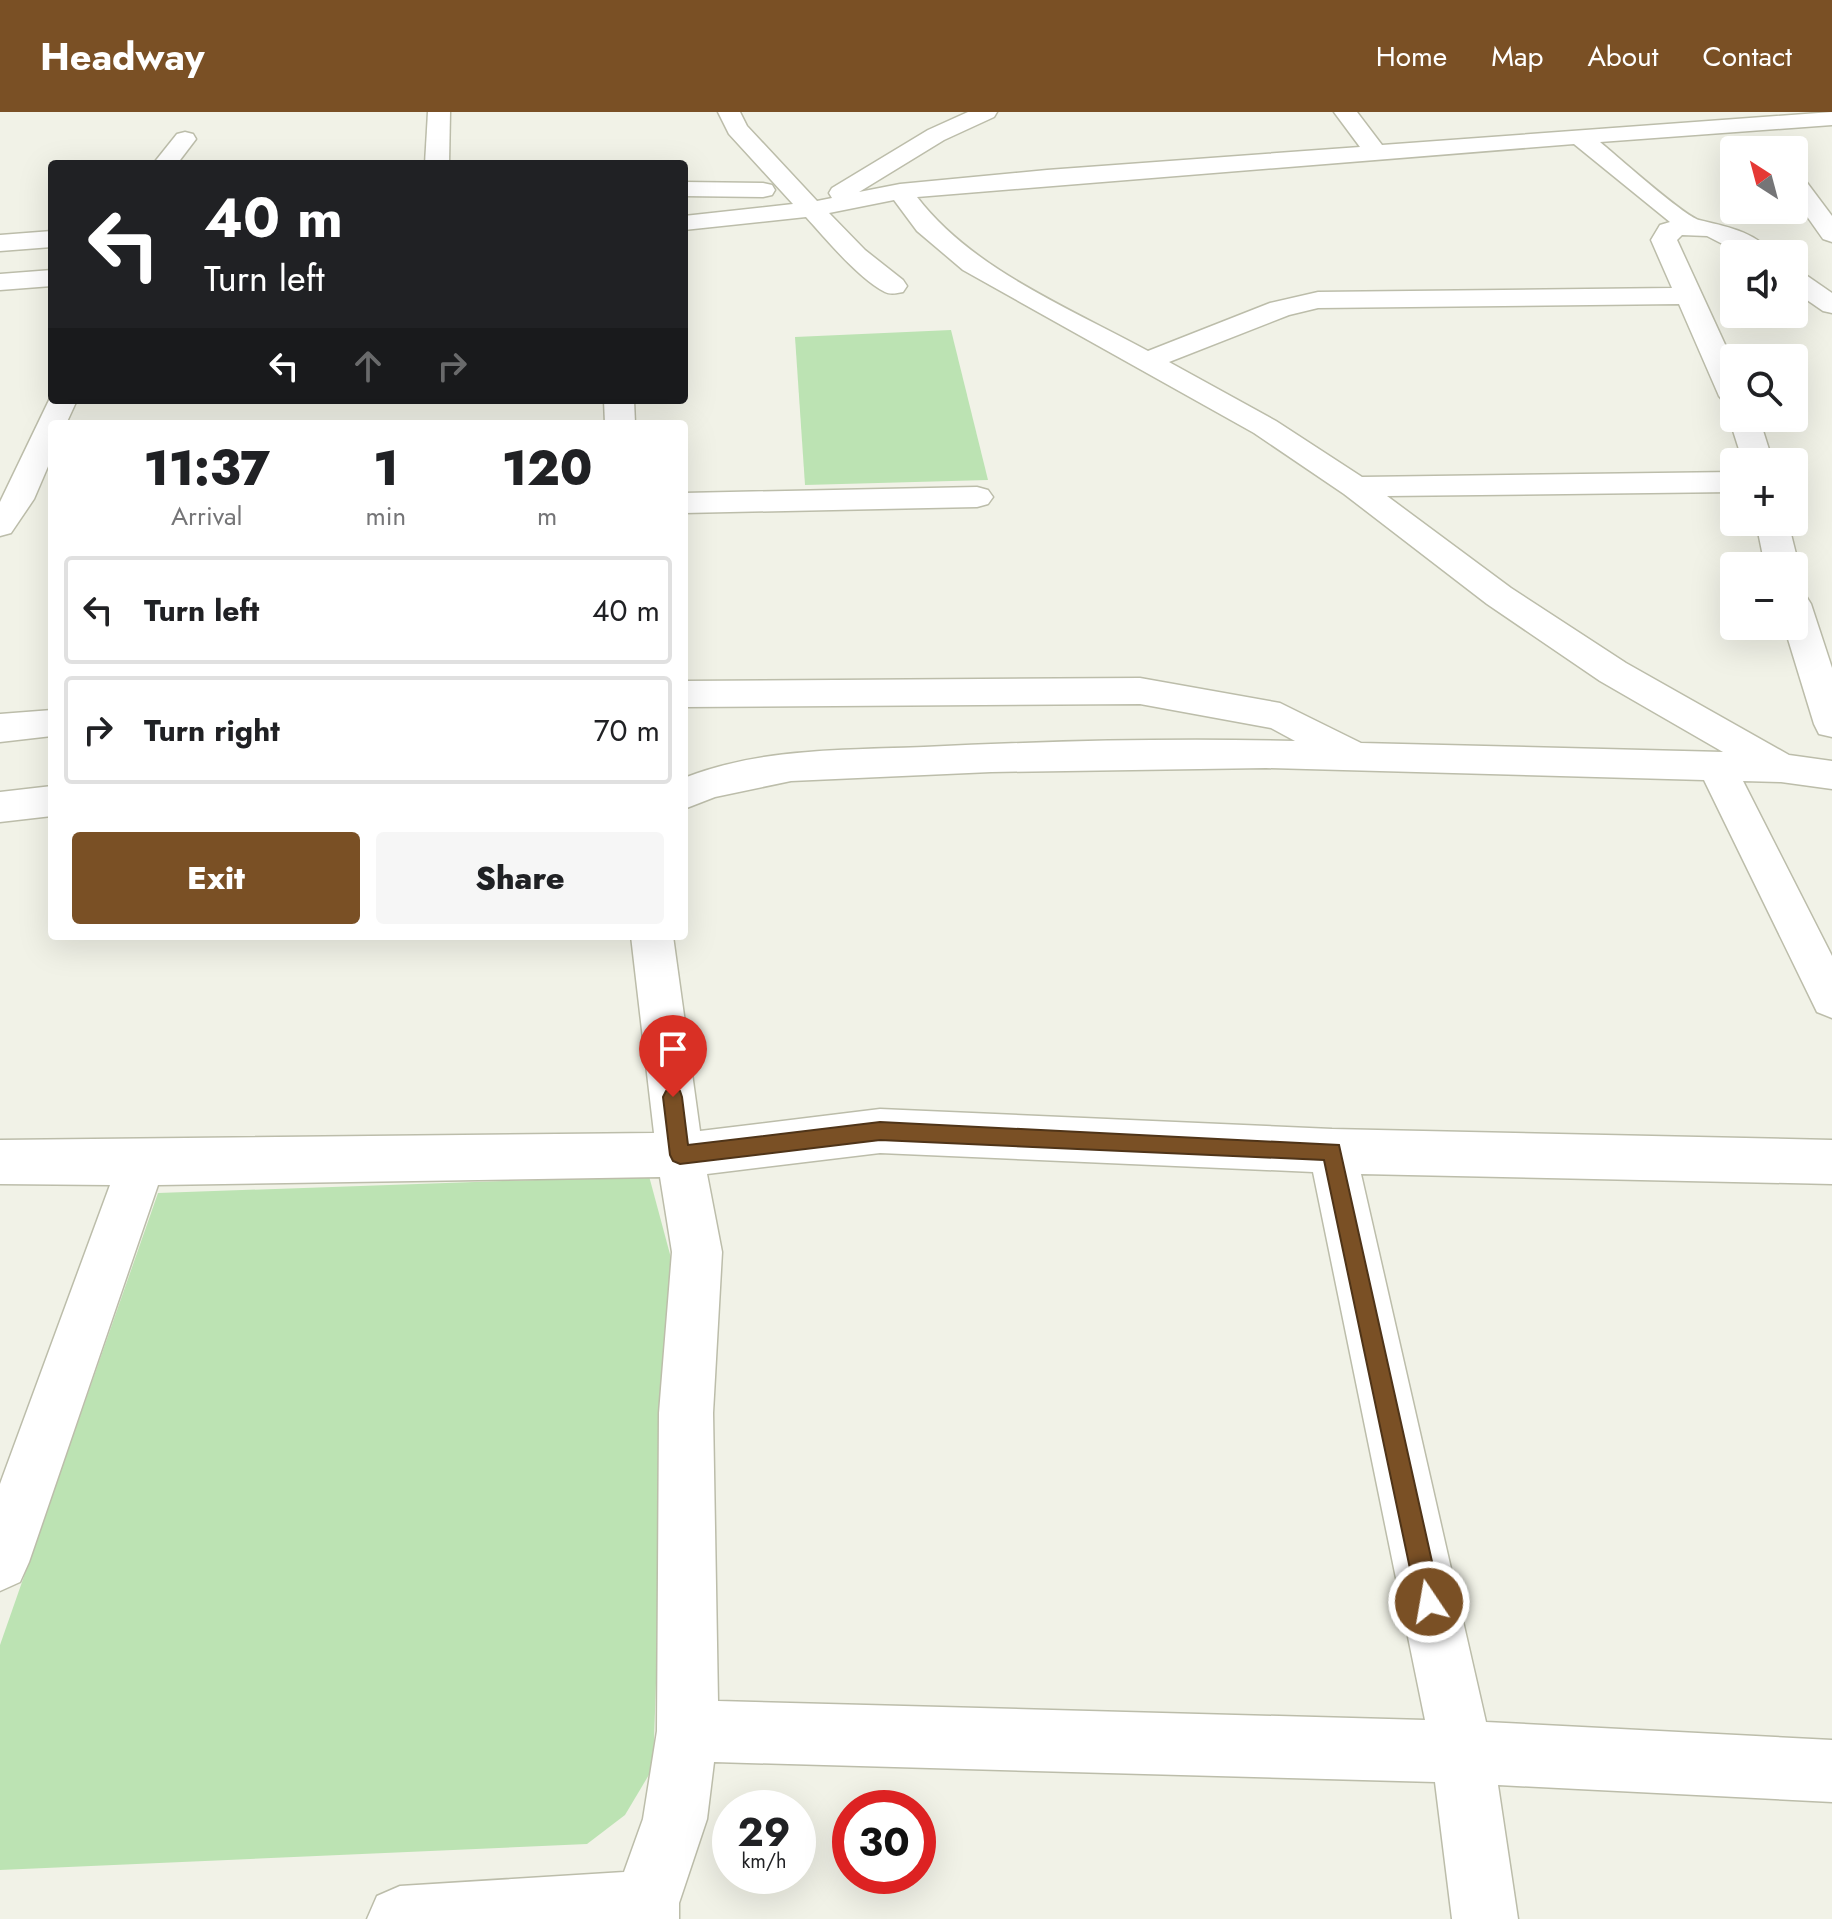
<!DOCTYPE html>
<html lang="en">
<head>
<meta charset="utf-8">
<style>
  body { margin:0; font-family:Jost,sans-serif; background:#f6f6f6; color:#202124; height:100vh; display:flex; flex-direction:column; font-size:30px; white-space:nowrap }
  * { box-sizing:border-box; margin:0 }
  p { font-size:26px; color:#757577 }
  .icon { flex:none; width:44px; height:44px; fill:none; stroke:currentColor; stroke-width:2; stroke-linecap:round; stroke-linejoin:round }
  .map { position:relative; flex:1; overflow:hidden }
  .details { position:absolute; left:48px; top:308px; width:640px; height:520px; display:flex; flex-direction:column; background:#fff; border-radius:8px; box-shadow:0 8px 32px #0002 }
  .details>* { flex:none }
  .hud { position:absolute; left:48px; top:48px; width:640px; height:244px; border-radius:8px; box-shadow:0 8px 32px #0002; background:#202124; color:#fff; overflow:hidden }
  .needle { width:52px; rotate:324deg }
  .tools { position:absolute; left:1720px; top:24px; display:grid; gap:16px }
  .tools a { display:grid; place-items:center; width:88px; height:88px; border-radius:8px; background:#fff; box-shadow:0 8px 32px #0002; font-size:40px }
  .speed { position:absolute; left:712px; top:1678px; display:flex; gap:16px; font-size:40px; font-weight:700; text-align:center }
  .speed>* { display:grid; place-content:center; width:104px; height:104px; border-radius:50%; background:#fff; box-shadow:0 8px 32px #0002; line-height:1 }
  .speed small { font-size:20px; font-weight:400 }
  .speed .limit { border:12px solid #d22; background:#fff; color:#111 }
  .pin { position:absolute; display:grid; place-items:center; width:68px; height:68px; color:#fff; margin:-82px -34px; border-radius:50% 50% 50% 0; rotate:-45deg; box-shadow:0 0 8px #0007 }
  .pin .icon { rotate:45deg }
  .me { position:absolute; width:88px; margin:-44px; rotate:348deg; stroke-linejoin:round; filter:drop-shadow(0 0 6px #0008) }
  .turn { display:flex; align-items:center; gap:28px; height:168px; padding:0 24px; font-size:36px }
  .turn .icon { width:104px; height:104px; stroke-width:2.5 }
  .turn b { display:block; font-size:56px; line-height:68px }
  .lanes { display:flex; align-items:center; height:76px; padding:0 24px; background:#0003; justify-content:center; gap:40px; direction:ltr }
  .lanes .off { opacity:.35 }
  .eta { display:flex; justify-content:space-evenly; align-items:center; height:136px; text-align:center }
  .eta b { font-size:48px; font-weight:800; line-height:56px }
  .button { display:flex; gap:16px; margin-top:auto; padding:16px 24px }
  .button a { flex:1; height:92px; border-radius:8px; background:#7a5025; color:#fff; font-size:32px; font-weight:800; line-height:92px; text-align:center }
  .button a+a { background:#f6f6f6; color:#202124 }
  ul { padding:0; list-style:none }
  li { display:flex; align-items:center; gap:24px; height:108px; margin:0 16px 12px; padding:0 8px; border:4px solid #e0e0e0; border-radius:8px }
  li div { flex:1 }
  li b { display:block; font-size:30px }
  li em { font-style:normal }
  header { display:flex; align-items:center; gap:48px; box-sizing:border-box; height:112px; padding:0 40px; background:#7a5025; color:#fff }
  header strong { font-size:38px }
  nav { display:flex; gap:44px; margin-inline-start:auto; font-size:28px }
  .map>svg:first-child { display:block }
  .green { fill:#bce3b3 }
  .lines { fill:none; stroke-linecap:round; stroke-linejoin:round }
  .minor-casing { stroke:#bcbdaa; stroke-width:3 }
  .minor { fill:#fff; fill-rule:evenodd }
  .route { fill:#7a5025; stroke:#4f3418; stroke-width:2 }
</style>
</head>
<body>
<header>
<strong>Headway</strong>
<nav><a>Home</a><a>Map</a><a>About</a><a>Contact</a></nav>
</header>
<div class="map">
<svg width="1832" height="1807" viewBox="0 0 1832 1807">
  <rect width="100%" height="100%" fill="#f1f2e7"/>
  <g class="green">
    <path d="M 951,218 L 988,368 L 805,373 L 795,225 Z"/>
    <path d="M 649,1064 L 671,1146 L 653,1656 L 625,1703 L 587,1732 L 0,1758 L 0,1533 L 158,1081 Z"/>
  </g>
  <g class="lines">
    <defs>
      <g id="minor">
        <path d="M 428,0 L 450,0 L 449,52 L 425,52 Z"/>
        <path d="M 718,0 L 740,0 L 747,14 L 817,89 L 832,86 L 829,81 L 832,76 L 928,18 L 968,0 L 997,0 L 994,5 L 944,28 L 859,80 L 900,72 L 1047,58 L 1360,35 L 1334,0 L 1357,0 L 1382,33 L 1832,0 L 1832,13 L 1600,30 C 1617,44 1684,104 1699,108 C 1723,114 1756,119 1772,142 L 1742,142 L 1707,124 L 1682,123 L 1677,128 L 1734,252 L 1734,293 L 1724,290 L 1719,284 L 1679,192 L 1318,196 L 1289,203 L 1169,250 L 1276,309 L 1362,365 L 1734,360 L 1734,380 L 1387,384 L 1511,476 L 1626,551 L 1789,643 L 1832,649 L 1832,677 L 1781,670 L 1743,669 L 1832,844 L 1832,906 L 1817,900 L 1704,668 L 1266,656 L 991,660 L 791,669 L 715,685 L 684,697 L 684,666 C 760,636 844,638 924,635 C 1047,629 1172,626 1295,629 L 1271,616 L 1140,592 L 684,595 L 684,569 L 1140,566 L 1280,591 L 1361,631 L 1723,640 L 1600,569 L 1487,492 L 1344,382 L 1254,321 L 963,158 L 917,119 L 894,88 L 829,101 L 865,138 L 903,168 L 907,174 L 903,180 C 897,181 891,183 885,180 C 859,167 826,127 806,105 L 684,118 L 684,104 L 793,92 L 729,22 ZM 1574,32 L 1670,110 L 1660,113 L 1651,128 L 1672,176 L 1318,180 L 1270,191 L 1148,239 C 1069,196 972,157 917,85 Z"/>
        <path d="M 185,20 L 193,22 L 196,27 L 177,52 L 153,52 L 177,22 Z"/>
        <path d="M 1794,62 L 1802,64 L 1832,104 L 1832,130 L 1823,127 L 1794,86 Z"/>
        <path d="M 684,70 L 763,71 L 772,73 L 775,78 L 772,83 L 763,85 L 684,84 Z"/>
        <path d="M 52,119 L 52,135 L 0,139 L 0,123 Z"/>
        <path d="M 52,158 L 52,174 L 0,178 L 0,162 Z"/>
        <path d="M 1794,159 L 1803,161 L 1832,181 L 1832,201 L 1823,199 L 1794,179 Z"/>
        <path d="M 52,282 L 52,288 L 77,288 L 66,312 L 52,312 L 52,345 L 34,387 L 11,421 L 0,424 L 0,390 Z"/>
        <path d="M 604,288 L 634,288 L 635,312 L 605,312 Z"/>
        <path d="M 1734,300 L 1734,306 L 1759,306 L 1773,350 L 1743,350 L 1729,306 Z"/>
        <path d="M 977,375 L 988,378 L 993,385 L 988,392 L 977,395 L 684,401 L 684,381 Z"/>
        <path d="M 1756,410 L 1788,410 L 1799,454 L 1794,461 L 1794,454 L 1765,454 Z"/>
        <path d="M 1794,481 L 1806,484 L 1811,492 L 1832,556 L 1832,625 L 1819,622 L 1814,612 L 1784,514 L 1794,514 Z"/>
        <path d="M 52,598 L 52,624 L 0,630 L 0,602 Z"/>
        <path d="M 52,674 L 52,704 L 0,710 L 0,680 Z"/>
        <path d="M 631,824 L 673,824 L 700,1019 L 880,997 L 1332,1017 L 1832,1028 L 1832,1072 L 1361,1062 L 1486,1610 L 1832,1628 L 1832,1690 L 1498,1673 L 1518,1807 L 1452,1807 L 1435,1670 L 714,1650 L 707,1707 L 679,1791 L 679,1807 L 367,1807 L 377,1784 L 400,1774 L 624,1760 L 643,1707 L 657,1619 L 659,1301 L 672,1140 L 660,1065 L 158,1073 L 29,1450 L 20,1470 L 0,1479 L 0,1372 L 110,1073 L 0,1072 L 0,1028 L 654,1021 ZM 880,1041 L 1313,1060 L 1425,1608 L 718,1589 L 713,1301 L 722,1140 L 707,1062 Z"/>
      </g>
    </defs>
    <use href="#minor" class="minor-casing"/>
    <use href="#minor" class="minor"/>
  </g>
  <path class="route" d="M 673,976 L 680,979 L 682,985 L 688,1033 L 880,1010 L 1339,1033 L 1441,1490 L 1438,1499 L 1429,1502 L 1421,1499 L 1417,1490 L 1324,1048 L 880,1028 L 680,1052 L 673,1049 L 670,1043 L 663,985 L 666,979 Z"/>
</svg>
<div class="tools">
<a><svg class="needle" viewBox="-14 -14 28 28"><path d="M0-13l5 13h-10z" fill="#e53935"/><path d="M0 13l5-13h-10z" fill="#757577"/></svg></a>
<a><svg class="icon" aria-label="sound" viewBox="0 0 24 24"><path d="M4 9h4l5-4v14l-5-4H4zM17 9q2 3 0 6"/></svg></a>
<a><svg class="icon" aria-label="search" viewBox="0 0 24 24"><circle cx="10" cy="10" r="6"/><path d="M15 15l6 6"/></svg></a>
<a>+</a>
<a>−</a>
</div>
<div class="speed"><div>29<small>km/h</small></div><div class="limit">30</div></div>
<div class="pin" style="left:673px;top:985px;background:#d93025"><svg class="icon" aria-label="arrive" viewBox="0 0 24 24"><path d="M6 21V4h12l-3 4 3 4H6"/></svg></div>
<svg class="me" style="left:1429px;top:1490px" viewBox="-20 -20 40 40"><circle r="17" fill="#7a5025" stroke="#fff" stroke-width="3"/><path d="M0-11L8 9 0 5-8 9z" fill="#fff"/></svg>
<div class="hud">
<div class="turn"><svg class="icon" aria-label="left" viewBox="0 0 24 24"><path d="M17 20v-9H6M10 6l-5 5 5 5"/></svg><div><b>40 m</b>Turn left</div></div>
<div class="lanes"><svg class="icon" aria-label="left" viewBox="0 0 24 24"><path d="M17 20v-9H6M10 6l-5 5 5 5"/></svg><svg class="icon off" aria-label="ahead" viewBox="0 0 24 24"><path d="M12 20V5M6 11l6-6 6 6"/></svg><svg class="icon off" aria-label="right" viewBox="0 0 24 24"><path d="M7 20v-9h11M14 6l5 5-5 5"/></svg></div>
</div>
<section class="details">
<div class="eta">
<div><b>11:37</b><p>Arrival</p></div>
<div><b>1</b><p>min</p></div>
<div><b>120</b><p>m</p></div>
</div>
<ul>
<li><svg class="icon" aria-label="left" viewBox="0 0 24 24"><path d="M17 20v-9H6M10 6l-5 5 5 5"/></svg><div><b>Turn left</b></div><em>40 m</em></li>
<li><svg class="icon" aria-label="right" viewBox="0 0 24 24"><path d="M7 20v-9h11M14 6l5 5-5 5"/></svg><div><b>Turn right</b></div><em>70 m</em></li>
</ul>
<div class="button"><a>Exit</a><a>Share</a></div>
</section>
</div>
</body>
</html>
